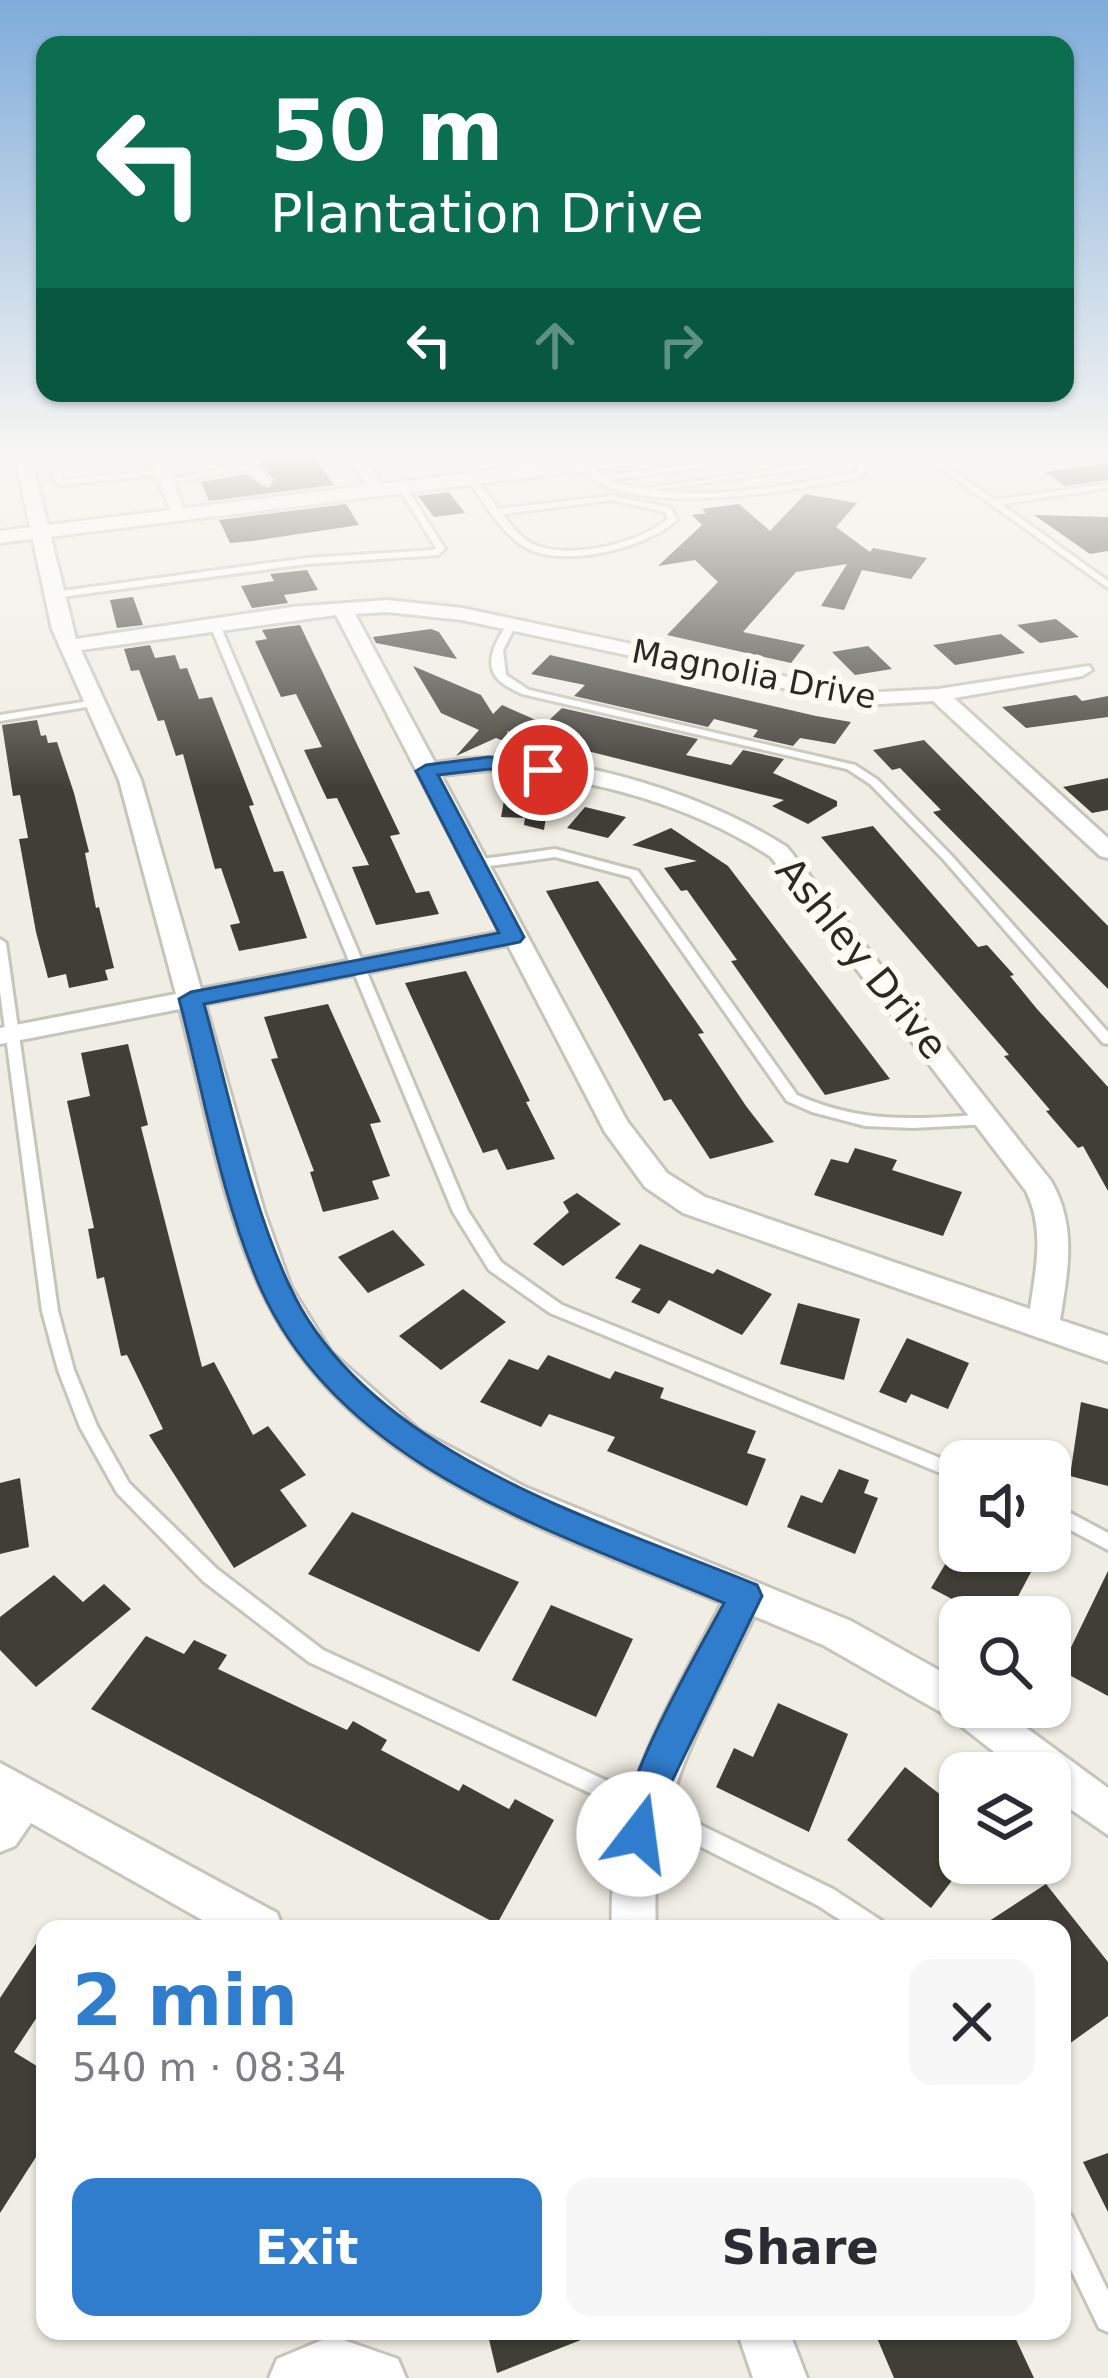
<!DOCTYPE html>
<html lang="en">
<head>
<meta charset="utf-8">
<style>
  body { margin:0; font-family:"DejaVu Sans",sans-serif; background:#f7f7f7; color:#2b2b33; height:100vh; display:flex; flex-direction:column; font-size:45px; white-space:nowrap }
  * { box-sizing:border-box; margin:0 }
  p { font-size:39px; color:#7c7c81 }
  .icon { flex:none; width:66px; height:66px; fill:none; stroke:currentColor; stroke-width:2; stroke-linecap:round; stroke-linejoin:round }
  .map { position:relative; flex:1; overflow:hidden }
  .sheet { position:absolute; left:36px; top:1920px; width:1035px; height:420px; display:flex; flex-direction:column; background:#fff; border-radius:24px; box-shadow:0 3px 9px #0004 }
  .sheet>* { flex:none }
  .guide { position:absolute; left:36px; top:36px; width:1038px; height:366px; border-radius:24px; box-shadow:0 3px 9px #0004; background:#0b6e4f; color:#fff; overflow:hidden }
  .fabs { position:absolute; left:939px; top:1440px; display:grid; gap:24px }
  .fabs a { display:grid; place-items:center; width:132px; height:132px; border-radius:24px; background:#fff; box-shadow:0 3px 9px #0004; font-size:60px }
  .pin { position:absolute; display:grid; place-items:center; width:102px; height:102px; color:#fff; margin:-51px; border:6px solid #fff; border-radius:50%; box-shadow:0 3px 12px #0007 }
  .me { position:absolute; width:132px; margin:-66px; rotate:15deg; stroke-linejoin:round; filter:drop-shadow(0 0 9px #0008) }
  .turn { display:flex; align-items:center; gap:42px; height:252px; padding:0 36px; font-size:54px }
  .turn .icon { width:156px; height:156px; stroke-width:2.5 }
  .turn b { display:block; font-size:84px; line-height:102px }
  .lanes { display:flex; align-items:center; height:114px; padding:0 36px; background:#0003; justify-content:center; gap:60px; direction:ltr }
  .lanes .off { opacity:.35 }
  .round { display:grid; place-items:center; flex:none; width:126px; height:126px; border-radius:24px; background:#f7f7f7 }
  .head { display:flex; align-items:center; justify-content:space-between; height:204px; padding:0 36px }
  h1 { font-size:72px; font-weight:700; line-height:90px; color:#307dcd }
  .action { display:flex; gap:24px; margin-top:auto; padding:24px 36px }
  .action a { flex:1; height:138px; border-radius:24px; background:#307dcd; color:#fff; font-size:48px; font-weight:700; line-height:138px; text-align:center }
  .action a+a { background:#f7f7f7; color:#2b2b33 }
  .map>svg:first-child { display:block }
  .building { fill:#413e37 }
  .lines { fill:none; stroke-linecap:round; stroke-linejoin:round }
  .service-casing { stroke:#c7c4bb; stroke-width:6 }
  .minor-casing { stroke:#c7c4bb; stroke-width:6 }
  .tertiary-casing { stroke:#c7c4bb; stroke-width:6 }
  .service { fill:#fff; fill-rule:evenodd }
  .minor { fill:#fff; fill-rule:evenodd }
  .tertiary { fill:#fff; fill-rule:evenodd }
  .route { fill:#307dcd; stroke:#1f5185; stroke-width:3 }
  .labels { text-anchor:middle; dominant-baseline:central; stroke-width:12; stroke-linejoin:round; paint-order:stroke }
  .far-street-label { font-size:33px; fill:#2a2926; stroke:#fdfaf1 }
  .street-label { font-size:39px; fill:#2a2926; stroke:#fdfaf1 }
</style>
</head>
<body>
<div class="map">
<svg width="1108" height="2378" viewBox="0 0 1108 2378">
  <rect width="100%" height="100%" fill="#f0ede4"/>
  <g class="building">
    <path d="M 315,457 L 334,485 L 209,501 L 201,482 L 246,474 L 269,488 L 274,479 L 262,467 L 262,458 Z"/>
    <path d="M 1108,463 L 1108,480 L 1065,486 L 1044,472 Z"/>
    <path d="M 449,492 L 465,513 L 434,517 L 418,496 Z"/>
    <path d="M 805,494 L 857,503 L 836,527 L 870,552 L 873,548 L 927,558 L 911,579 L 862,570 L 844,610 L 821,606 L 847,564 L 796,572 L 743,632 L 805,645 L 791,663 L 667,635 L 718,582 L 695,560 L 658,566 L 702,525 L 692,515 L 706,513 L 702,509 L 739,504 L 770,531 Z"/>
    <path d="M 346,504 L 359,525 L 253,541 L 230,543 L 219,520 Z"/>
    <path d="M 1034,515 L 1108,517 L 1108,551 L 1090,554 Z"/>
    <path d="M 307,570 L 318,590 L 284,595 L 288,603 L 252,608 L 241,586 L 274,581 L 270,574 Z"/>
    <path d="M 133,597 L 143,625 L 117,628 L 110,600 Z"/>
    <path d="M 1056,619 L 1079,637 L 1040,643 L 1017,625 Z"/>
    <path d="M 300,625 L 400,834 L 390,836 L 416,893 L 429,891 L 439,914 L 376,925 L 352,867 L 369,865 L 337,798 L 327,799 L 304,750 L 322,747 L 296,694 L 281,697 L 255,641 L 267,639 L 262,630 Z"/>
    <path d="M 431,629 L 439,632 L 457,659 L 376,643 L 373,637 Z"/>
    <path d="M 1001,634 L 1025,653 L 955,665 L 933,645 Z"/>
    <path d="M 150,645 L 155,658 L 175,655 L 180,669 L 187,668 L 199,699 L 212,697 L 254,805 L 249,806 L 274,872 L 283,871 L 307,938 L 239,951 L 230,925 L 240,923 L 221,868 L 215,869 L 183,754 L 176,756 L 164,720 L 158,721 L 139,670 L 131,671 L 124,649 Z"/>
    <path d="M 868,646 L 892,669 L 855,675 L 832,652 Z"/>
    <path d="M 550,655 L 816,716 L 851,722 L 835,744 L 800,738 L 793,746 L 753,737 L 758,730 L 714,719 L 708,727 L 574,696 L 585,685 L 531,674 Z"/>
    <path d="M 413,666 L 481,695 L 493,714 L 502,705 L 545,724 L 562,708 L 698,739 L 686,755 L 731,765 L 743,750 L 784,759 L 773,773 L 837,801 L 837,806 L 808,824 L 772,806 L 784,800 L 507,731 L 514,745 L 496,738 L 456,756 L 479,730 L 441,713 Z"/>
    <path d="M 1076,695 L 1082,701 L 1108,696 L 1108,717 L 1026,728 L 1002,707 Z"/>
    <path d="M 37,720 L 41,736 L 46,735 L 48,743 L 57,742 L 74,793 L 89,852 L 85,853 L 96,908 L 99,907 L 114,968 L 105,970 L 108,980 L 69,988 L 66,974 L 48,978 L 36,932 L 19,839 L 28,838 L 20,795 L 13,796 L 2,725 Z"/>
    <path d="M 924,740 L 1108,926 L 1108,989 L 933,812 L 941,810 L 900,768 L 892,770 L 873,750 Z"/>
    <path d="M 1108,778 L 1108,810 L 1092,813 L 1063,787 Z"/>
    <path d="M 505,795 L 549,797 L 544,830 L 524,825 L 525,818 L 501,817 Z"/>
    <path d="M 585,807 L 626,817 L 608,838 L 567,828 Z"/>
    <path d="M 873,826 L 978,947 L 987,945 L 1014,975 L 1010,976 L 1037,1009 L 1108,1087 L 1108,1191 L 1083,1146 L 1078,1148 L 1046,1111 L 1050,1110 L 1004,1056 L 1009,1055 L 821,837 Z"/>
    <path d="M 671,828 L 728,866 L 890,1079 L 825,1095 L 731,961 L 737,960 L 687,890 L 681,891 L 664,868 L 697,861 L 632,845 Z"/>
    <path d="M 598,881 L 704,1033 L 698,1034 L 746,1106 L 774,1142 L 710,1159 L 671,1099 L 664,1101 L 546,891 Z"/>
    <path d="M 466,971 L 530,1101 L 526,1102 L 555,1159 L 507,1170 L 497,1149 L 483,1153 L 405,983 Z"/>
    <path d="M 328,1004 L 381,1122 L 370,1124 L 390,1176 L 372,1181 L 379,1199 L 323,1212 L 310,1172 L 314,1171 L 271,1059 L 278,1058 L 264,1017 Z"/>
    <path d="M 128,1044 L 148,1125 L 141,1127 L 202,1367 L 214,1362 L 253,1435 L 268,1426 L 306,1475 L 280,1490 L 307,1526 L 234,1568 L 149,1435 L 163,1429 L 127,1355 L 121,1356 L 104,1277 L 97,1279 L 88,1229 L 94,1228 L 67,1101 L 90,1096 L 81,1053 Z"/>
    <path d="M 855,1148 L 897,1160 L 892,1170 L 962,1192 L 943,1236 L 814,1195 L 831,1159 L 848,1163 Z"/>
    <path d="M 577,1193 L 621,1224 L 563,1266 L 533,1244 L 569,1212 L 563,1202 Z"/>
    <path d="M 393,1230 L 425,1265 L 368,1293 L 338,1257 Z"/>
    <path d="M 640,1244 L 713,1274 L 717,1269 L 772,1294 L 742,1335 L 669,1300 L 659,1314 L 631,1302 L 641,1289 L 615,1278 Z"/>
    <path d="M 463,1289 L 506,1322 L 441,1370 L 399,1336 Z"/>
    <path d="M 798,1303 L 860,1319 L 844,1380 L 780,1364 Z"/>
    <path d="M 907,1338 L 969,1363 L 948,1409 L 911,1394 L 906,1403 L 879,1392 Z"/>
    <path d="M 548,1355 L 610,1379 L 615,1371 L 664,1388 L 660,1398 L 756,1431 L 747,1453 L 766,1459 L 747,1506 L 607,1451 L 615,1437 L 549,1414 L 541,1427 L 480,1402 L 509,1359 L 538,1370 Z"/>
    <path d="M 1081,1402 L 1108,1409 L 1108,1486 L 1070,1476 Z"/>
    <path d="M 839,1469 L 869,1480 L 864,1493 L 878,1498 L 855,1554 L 787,1527 L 801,1495 L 822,1503 Z"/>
    <path d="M 20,1478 L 29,1547 L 0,1554 L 0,1483 Z"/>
    <path d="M 352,1512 L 519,1582 L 479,1652 L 308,1574 Z"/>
    <path d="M 953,1551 L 1022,1551 L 1038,1559 L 1007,1617 L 986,1617 L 931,1588 Z"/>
    <path d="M 1108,1571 L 1108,1696 L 1060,1670 Z"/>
    <path d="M 54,1575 L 83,1602 L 104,1584 L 131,1609 L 36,1687 L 0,1650 L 0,1617 Z"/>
    <path d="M 551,1605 L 633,1639 L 596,1717 L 512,1680 Z"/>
    <path d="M 146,1636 L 184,1654 L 194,1640 L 227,1655 L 218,1669 L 347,1730 L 353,1721 L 387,1740 L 381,1750 L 459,1791 L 463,1784 L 509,1809 L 515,1799 L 554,1820 L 497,1924 L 91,1709 Z"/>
    <path d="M 778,1703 L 848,1734 L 809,1832 L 716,1787 L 734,1748 L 753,1757 Z"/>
    <path d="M 905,1767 L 960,1810 L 960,1870 L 931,1908 L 847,1840 Z"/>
    <path d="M 1046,1884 L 1108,1962 L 1108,2016 L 1062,2049 L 1062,1929 L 977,1929 Z"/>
    <path d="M 45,1930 L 45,2005 L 14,2052 L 45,2071 L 45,2143 L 0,2213 L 0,1998 Z"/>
    <path d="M 1108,2153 L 1108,2212 L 1083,2162 Z"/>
    <path d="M 487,2331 L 601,2331 L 601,2332 L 497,2373 Z"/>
    <path d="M 874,2331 L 1012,2331 L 1034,2378 L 894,2378 Z"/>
  </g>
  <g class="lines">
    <defs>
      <g id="service">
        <path d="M 46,457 L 54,457 L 63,480 L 163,470 L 167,472 L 163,474 L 60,485 L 56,483 Z"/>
        <path d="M 250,457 L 258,457 L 258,465 L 255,467 L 269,479 L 269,483 L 263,483 L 247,469 L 167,483 L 163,481 L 250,463 Z"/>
        <path d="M 754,457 L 773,457 L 608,480 C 688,506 775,488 855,473 L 859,468 L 846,457 L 854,457 L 867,468 L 861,477 C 796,490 658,515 599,482 C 591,478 584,470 577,464 L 584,462 L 602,476 Z"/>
        <path d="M 821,457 L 829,457 L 835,464 L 654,490 L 650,488 L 825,462 Z"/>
        <path d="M 925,457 L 934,457 L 995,500 L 1108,484 L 1108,488 L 1001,504 L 1108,581 L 1108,588 Z"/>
        <path d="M 468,476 L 474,476 L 498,509 L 612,496 L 671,508 L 677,520 C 646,548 561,570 523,546 C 500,531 484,502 468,480 ZM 612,500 L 665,512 L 668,519 C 639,543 574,559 538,546 C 522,541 512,526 502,514 Z"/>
        <path d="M 402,485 L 406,487 L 445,549 L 438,555 L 307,564 L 54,598 L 49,595 L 54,592 L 307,558 L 433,550 L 436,548 L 398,487 Z"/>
        <path d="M 212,623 L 220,625 L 468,1211 L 501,1262 L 562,1305 L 960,1466 L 960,1481 L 550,1313 L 489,1270 L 453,1212 L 210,625 Z"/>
        <path d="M 508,623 L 516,625 L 503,650 L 506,675 L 529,690 L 855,765 L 878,780 L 951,855 L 1108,1032 L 1108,1044 L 1103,1043 L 943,859 L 870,784 L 847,769 L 522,694 C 515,690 502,685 497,678 C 483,661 498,638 508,623 Z"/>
        <path d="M 95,700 L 99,701 L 99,705 L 0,721 L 0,715 Z"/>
        <path d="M 555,849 L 638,871 L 797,1095 C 865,1125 918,1119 990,1114 L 997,1119 L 990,1124 L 913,1128 L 865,1126 L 812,1112 L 787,1101 L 630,877 L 555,857 L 475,868 L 469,864 L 475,860 Z"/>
        <path d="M 0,939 L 6,943 L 58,1311 L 74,1370 L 97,1426 L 129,1483 L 217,1569 L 323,1650 L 651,1801 L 833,1889 L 882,1921 L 885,1929 L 854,1929 L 817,1905 L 637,1815 L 309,1662 L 203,1581 L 117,1493 L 80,1427 L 58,1370 L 42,1311 L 0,991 Z"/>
        <path d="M 1050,1502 L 1108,1533 L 1108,1550 L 1050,1519 Z"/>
        <path d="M 1062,2211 L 1071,2215 L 1108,2291 L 1108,2332 L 1099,2328 L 1062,2251 Z"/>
      </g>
      <g id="minor">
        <path d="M 15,457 L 31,457 L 76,639 L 292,607 L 387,600 L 462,608 L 863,693 L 938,689 L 1089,666 L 1092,670 L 1082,676 L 954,698 L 1108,838 L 1108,858 L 1100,856 L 933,701 L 863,705 L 462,620 L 387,612 L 355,614 L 435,763 C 542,742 697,789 787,847 L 1051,1181 C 1077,1226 1068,1270 1060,1320 L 1108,1336 L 1108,1362 L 683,1213 L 645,1187 L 605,1132 L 508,945 L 205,1004 L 264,1211 L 291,1287 L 331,1352 L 420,1431 L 525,1487 L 851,1621 L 960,1682 L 960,1707 L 998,1707 L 1108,1788 L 1108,1835 L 1050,1795 L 1050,1773 L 1021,1773 L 951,1718 L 823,1645 L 754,1616 C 702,1724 649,1804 656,1929 L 612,1929 C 607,1802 666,1712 722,1603 C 551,1531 345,1471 261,1289 C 221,1203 204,1101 180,1009 L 0,1044 L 0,1028 L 176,994 L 119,780 L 52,629 ZM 336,615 L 500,932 L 201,989 L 141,780 L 81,650 ZM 490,770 C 587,777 689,803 771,857 L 1026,1191 C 1045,1230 1036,1268 1030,1309 L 705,1197 L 667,1173 L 627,1121 L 441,775 Z"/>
        <path d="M 148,457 L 164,457 L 187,519 L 173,515 Z"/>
        <path d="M 348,457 L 364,457 L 386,490 L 384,493 L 372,493 Z"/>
        <path d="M 0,1763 L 277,1913 L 283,1929 L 218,1929 L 31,1823 L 15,1846 L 0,1852 Z"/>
        <path d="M 737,2331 L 789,2331 L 807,2378 L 753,2378 Z"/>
        <path d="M 332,2336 L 398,2359 L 406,2378 L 269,2378 L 277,2359 Z"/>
      </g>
      <path id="tertiary" d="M 600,457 L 652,457 L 643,463 L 0,543 L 0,531 Z"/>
    </defs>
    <use href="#service" class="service-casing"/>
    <use href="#minor" class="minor-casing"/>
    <use href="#tertiary" class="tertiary-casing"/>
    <use href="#service" class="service"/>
    <use href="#minor" class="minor"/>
    <use href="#tertiary" class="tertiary"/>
  </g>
  <linearGradient id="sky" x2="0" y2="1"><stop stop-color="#7facda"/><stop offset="0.58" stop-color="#f8f7f3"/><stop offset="1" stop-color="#f8f7f3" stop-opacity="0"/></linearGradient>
  <rect width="1108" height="789" fill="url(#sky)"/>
  <path class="route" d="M 489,757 L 543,764 L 553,770 L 543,776 L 489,769 L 438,775 L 524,937 L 520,942 L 204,1004 C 230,1097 249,1198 289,1285 C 366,1454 599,1520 757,1585 L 762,1596 L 672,1781 L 653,1848 L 639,1853 L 625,1848 C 607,1803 700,1649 724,1603 C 555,1531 343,1470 261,1289 C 221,1199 204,1094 179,999 L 191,992 L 499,933 L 416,771 L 426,765 Z"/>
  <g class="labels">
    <g class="far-street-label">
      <text transform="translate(754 674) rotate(11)">Magnolia Drive</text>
    </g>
    <g class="street-label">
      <text transform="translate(862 958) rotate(51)">Ashley Drive</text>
    </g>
  </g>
</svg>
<div class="fabs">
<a><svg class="icon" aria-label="sound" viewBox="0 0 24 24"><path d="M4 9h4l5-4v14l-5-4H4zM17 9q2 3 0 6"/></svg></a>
<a><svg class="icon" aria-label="search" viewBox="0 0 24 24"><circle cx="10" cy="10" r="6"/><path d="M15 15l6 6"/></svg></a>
<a><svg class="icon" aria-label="layers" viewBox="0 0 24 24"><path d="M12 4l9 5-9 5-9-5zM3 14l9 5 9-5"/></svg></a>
</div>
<div class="pin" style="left:543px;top:770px;background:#d93025"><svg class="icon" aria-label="arrive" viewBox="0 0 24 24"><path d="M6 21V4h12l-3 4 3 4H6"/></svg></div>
<svg class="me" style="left:639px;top:1834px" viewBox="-20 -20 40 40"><circle r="19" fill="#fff"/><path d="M0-13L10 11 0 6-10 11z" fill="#307dcd"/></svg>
<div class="guide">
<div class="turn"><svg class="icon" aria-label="left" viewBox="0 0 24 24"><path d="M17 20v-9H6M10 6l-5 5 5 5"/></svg><div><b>50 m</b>Plantation Drive</div></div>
<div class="lanes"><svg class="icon" aria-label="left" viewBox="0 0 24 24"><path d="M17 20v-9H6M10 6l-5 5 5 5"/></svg><svg class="icon off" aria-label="ahead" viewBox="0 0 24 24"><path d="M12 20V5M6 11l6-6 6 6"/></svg><svg class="icon off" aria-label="right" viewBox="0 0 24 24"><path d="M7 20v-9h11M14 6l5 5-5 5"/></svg></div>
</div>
<section class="sheet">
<div class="head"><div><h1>2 min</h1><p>540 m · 08:34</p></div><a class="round"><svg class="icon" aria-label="close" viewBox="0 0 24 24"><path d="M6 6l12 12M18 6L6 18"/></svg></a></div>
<div class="action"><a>Exit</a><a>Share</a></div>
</section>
</div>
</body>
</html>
